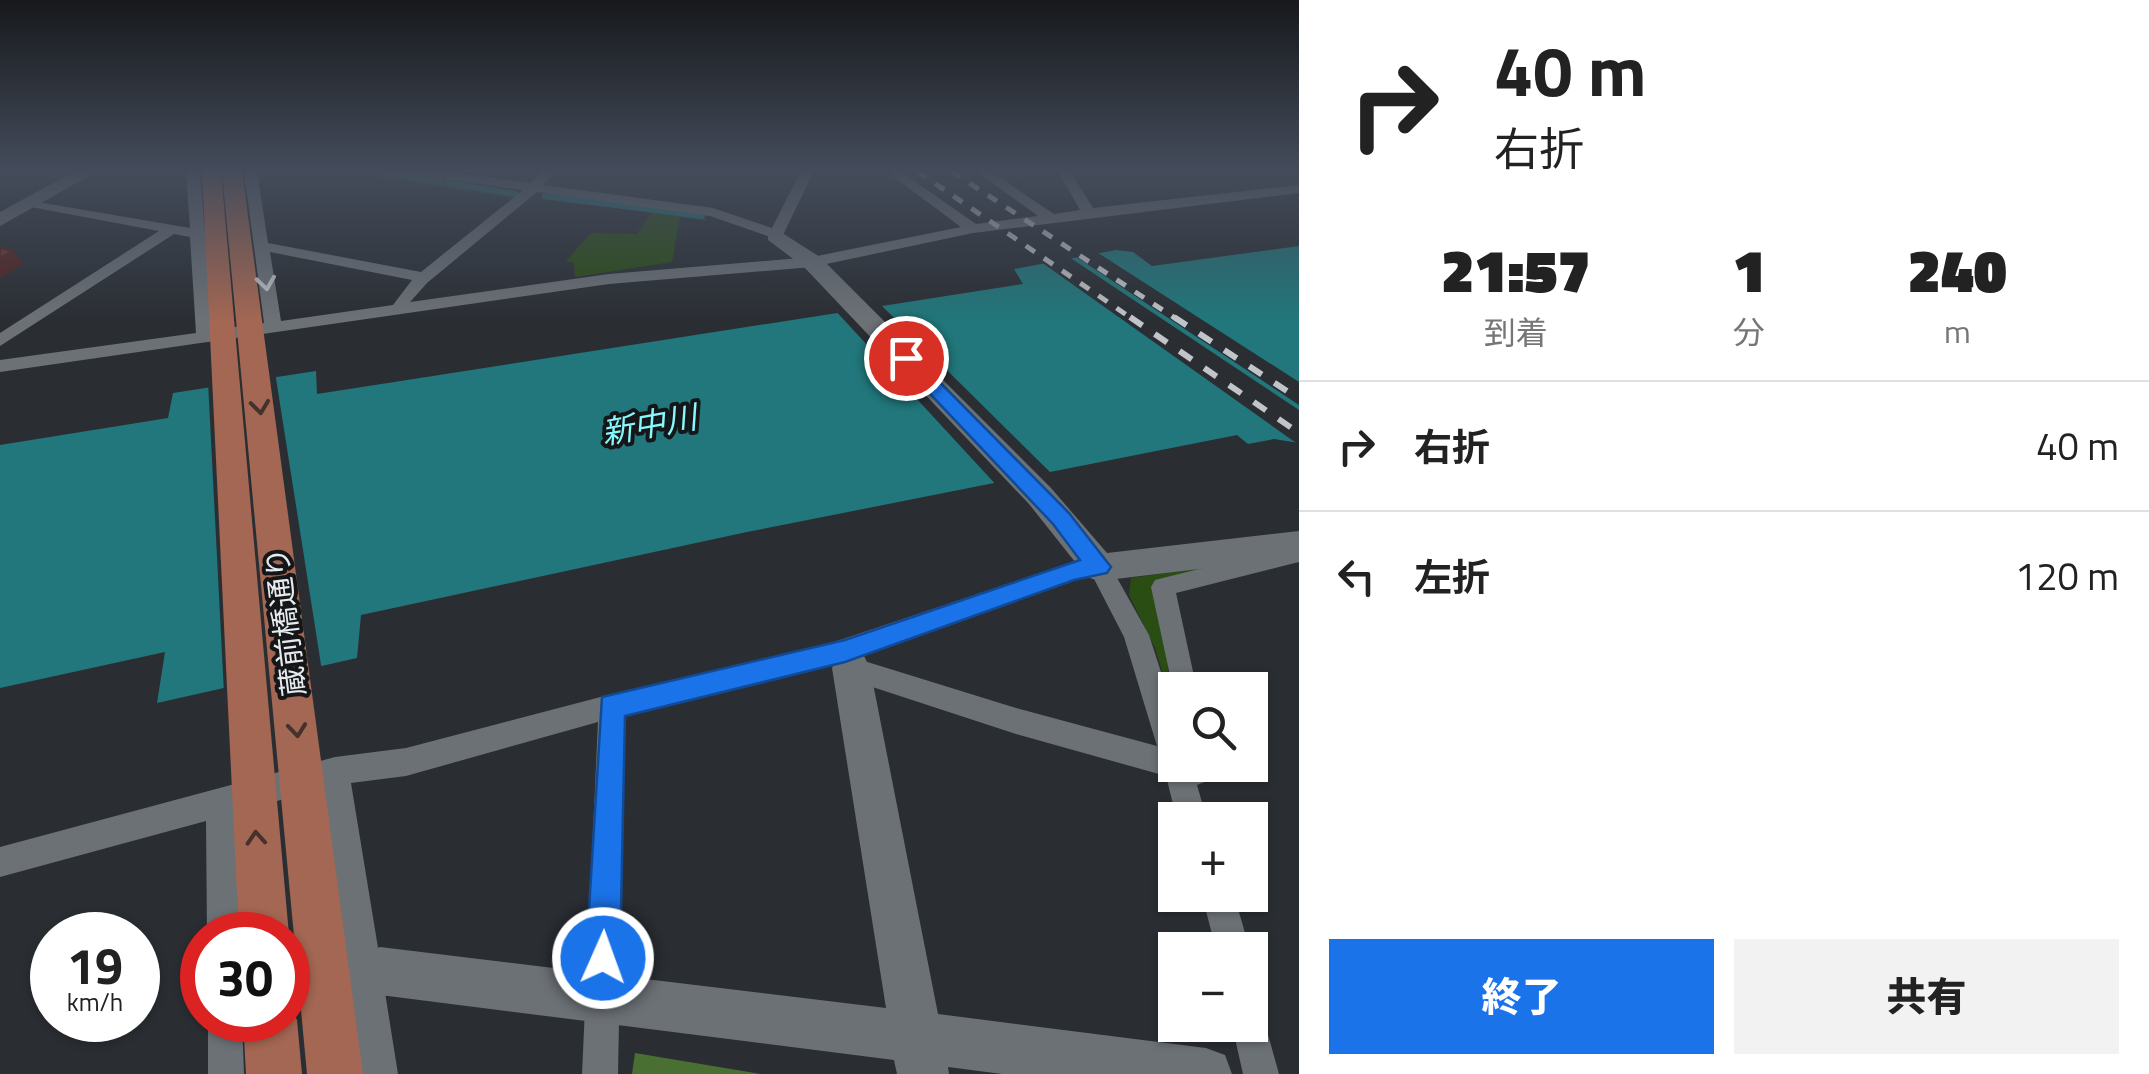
<!DOCTYPE html>
<html lang="ja">
<head>
<meta charset="utf-8">
<style>
  body { margin:0; font-family:"Titillium Web","Noto Sans JP",sans-serif; background:#f2f2f2; color:#222; height:100vh; display:flex; flex-direction:column; font-size:38px; white-space:nowrap }
  * { box-sizing:border-box; margin:0 }
  p { font-size:32px; color:#767676 }
  .icon { flex:none; width:55px; height:55px; fill:none; stroke:currentColor; stroke-width:2; stroke-linecap:round; stroke-linejoin:round }
  .map { position:relative; flex:1; overflow:hidden }
  .side { display:flex; flex-direction:column; background:#fff; width:850px }
  .side>* { flex:none }
  .top-card { background:#fff; color:#222; overflow:hidden }
  .buttons { position:absolute; left:1158px; top:672px; display:grid; gap:20px }
  .buttons a { display:grid; place-items:center; width:110px; height:110px; border-radius:0px; background:#fff; box-shadow:0 2px 8px #0004; font-size:50px }
  .speed { position:absolute; left:30px; top:912px; display:flex; gap:20px; font-size:50px; font-weight:700; text-align:center }
  .speed>* { display:grid; place-content:center; width:130px; height:130px; border-radius:50%; background:#fff; box-shadow:0 2px 8px #0004; line-height:1 }
  .speed small { font-size:25px; font-weight:400 }
  .speed .limit { border:15px solid #d22; background:#fff; color:#111 }
  .pin { position:absolute; display:grid; place-items:center; width:85px; height:85px; color:#fff; margin:-42px; border:5px solid #fff; border-radius:50%; box-shadow:0 2px 10px #0007 }
  .me { position:absolute; width:110px; margin:-55px; rotate:2deg; stroke-linejoin:round; filter:drop-shadow(0 0 8px #0008) }
  .turn { display:flex; align-items:center; gap:35px; height:210px; padding:0 30px; font-size:45px }
  .turn .icon { width:130px; height:130px; stroke-width:2.5 }
  .turn b { display:block; font-size:70px; line-height:85px }
  .eta { display:flex; justify-content:space-evenly; align-items:center; height:170px; text-align:center }
  .eta b { font-size:60px; font-weight:800; line-height:70px }
  .button { display:flex; gap:20px; margin-top:auto; padding:20px 30px }
  .button a { flex:1; height:115px; border-radius:0px; background:#1a73e8; color:#fff; font-size:40px; font-weight:800; line-height:115px; text-align:center }
  .button a+a { background:#f2f2f2; color:#222 }
  ul { padding:0; list-style:none }
  li { display:flex; align-items:center; gap:30px; height:130px; padding:0 30px; border-top:2px solid #e0e0e0 }
  li div { flex:1 }
  li b { display:block; font-size:38px }
  li em { font-style:normal }
  main { display:flex; flex:1; min-height:0 }
  .map>svg:first-child { display:block }
  .green { fill:#2a4d13 }
  .forest { fill:#496f33 }
  .water { fill:#21777b }
  .pier { fill:#2a2e33 }
  .lines { fill:none; stroke-linecap:round; stroke-linejoin:round }
  .stream { stroke:#21777b; stroke-width:6 }
  .street { fill:#6c7176; fill-rule:evenodd }
  .secondary { fill:#6c7176; fill-rule:evenodd }
  .primary { fill:#a36753; fill-rule:evenodd }
  .rail-far1 { stroke:#c1c4c8; stroke-width:5; stroke-dasharray:11 11; stroke-linecap:butt }
  .rail { stroke:#c1c4c8; stroke-width:6; stroke-dasharray:15 15; stroke-linecap:butt }
  .shaded-wall { fill:#53221d }
  .building { fill:#76312a; stroke:#53221d; stroke-width:2.5 }
  .oneway { stroke:#bdc0c4 }
  .oneway2 { stroke:#46322d }
  .route { fill:#1a73e8; stroke:#114b97; stroke-width:2.5 }
  .labels { text-anchor:middle; dominant-baseline:central; stroke-width:8; stroke-linejoin:round; paint-order:stroke }
  .street-label { font-size:30px; fill:#e8ebee; stroke:#141618 }
  .water-label { font-size:32px; font-style:italic; fill:#89f8fc; stroke:#141618 }
</style>
</head>
<body>
<main>
<div class="map">
<svg width="1299" height="1074" viewBox="0 0 1299 1074">
  <rect width="100%" height="100%" fill="#2a2e33"/>
  <g class="green">
    <path d="M 345,171 L 394,171 L 518,191 L 520,195 L 514,199 Z"/>
    <path d="M 544,195 L 701,214 L 708,221 L 680,217 L 672,262 L 575,277 L 574,263 L 566,261 L 591,233 L 637,234 L 652,212 L 538,199 Z"/>
    <path d="M 1257,560 L 1155,583 L 1175,713 L 1155,648 L 1129,595 L 1131,578 Z"/>
  </g>
  <path class="forest" d="M 635,1053 L 761,1074 L 632,1074 Z"/>
  <path class="water" d="M 1299,246 L 1299,443 L 1274,439 L 1248,444 L 1237,435 L 747,532 L 361,615 L 357,658 L 157,703 L 165,652 L 0,688 L 0,445 L 168,418 L 173,393 L 316,371 L 317,394 L 1023,284 L 1014,269 L 1116,250 L 1133,252 L 1152,266 Z"/>
  <g class="pier">
    <path d="M 1092,249 L 1299,382 L 1299,405 L 1069,252 Z"/>
    <path d="M 1063,253 L 1299,410 L 1299,445 L 1034,257 Z"/>
    <path d="M 877,301 L 1055,477 L 999,488 L 833,308 Z"/>
    <path d="M 275,372 L 322,671 L 224,693 L 208,382 Z"/>
  </g>
  <g class="lines">
    <g class="stream">
      <path d="M 376,171 L 381,172"/>
      <path d="M 388,173 L 440,182"/>
      <path d="M 447,183 L 516,194"/>
      <path d="M 545,196 L 702,216"/>
    </g>
    <g class="street">
      <path d="M 186,171 L 200,171 L 213,330 L 264,323 L 244,171 L 257,171 L 268,243 L 421,272 L 523,190 L 416,175 L 410,171 L 443,171 L 531,183 L 541,171 L 554,171 L 543,185 L 713,208 L 772,228 L 801,171 L 814,171 L 783,235 L 776,239 L 710,216 L 537,192 L 427,283 L 410,302 L 609,274 L 812,257 L 961,227 L 886,171 L 900,171 L 976,224 L 1038,216 L 976,171 L 990,171 L 1054,214 L 1080,210 L 1058,171 L 1070,171 L 1093,208 L 1299,185 L 1299,193 L 973,233 L 812,267 L 609,284 L 0,372 L 0,360 L 196,333 L 190,237 L 174,234 L 0,346 L 0,333 L 159,231 L 31,207 L 24,203 L 26,200 L 190,228 ZM 270,252 L 412,280 L 393,305 L 281,321 Z"/>
      <path d="M 1299,544 L 1299,562 L 1176,593 L 1197,690 L 1175,690 L 1175,699 L 1151,587 L 1155,580 Z"/>
      <path d="M 1099,558 L 1107,560 L 1149,635 L 1175,715 L 1175,765 L 1210,765 L 1207,781 L 1197,785 L 1207,820 L 1177,820 L 1166,776 L 1016,734 L 851,680 L 842,676 L 837,663 L 625,715 L 618,1074 L 582,1074 L 598,722 L 406,776 L 351,783 L 379,954 L 392,959 L 397,971 L 392,983 L 384,986 L 398,1074 L 362,1074 L 323,788 L 235,813 L 239,935 L 207,935 L 206,821 L 0,877 L 0,847 L 335,757 L 406,748 L 612,694 L 813,649 L 1073,562 ZM 1093,577 L 1124,637 L 1157,746 L 1016,708 L 861,660 L 859,655 L 1074,580 Z"/>
      <path d="M 1202,895 L 1234,895 L 1250,950 L 1216,950 Z"/>
      <path d="M 1250,1007 L 1262,1013 L 1279,1074 L 1243,1074 L 1232,1025 L 1250,1025 Z"/>
      <path d="M 208,1020 L 242,1020 L 244,1074 L 208,1074 Z"/>
    </g>
    <g class="secondary">
      <path d="M 75,171 L 98,171 L 0,226 L 0,212 Z"/>
      <path d="M 776,229 L 820,257 L 1051,488 L 1107,553 L 1299,531 L 1299,557 L 1099,581 L 1087,577 L 1029,504 L 804,267 L 768,240 L 768,230 Z"/>
      <path d="M 851,651 L 864,656 L 870,668 L 938,1014 L 1206,1048 L 1225,1055 L 1232,1074 L 1002,1074 L 948,1067 L 949,1074 L 897,1074 L 894,1060 L 380,995 L 363,988 L 356,971 L 363,954 L 380,947 L 886,1008 L 832,668 L 838,656 Z"/>
    </g>
    <g class="primary">
      <path d="M 202,171 L 221,173 L 289,935 L 288,940 L 288,935 L 239,935 Z"/>
      <path d="M 222,171 L 242,171 L 363,1074 L 307,1074 Z"/>
      <path d="M 288,1000 L 297,1020 L 302,1074 L 246,1074 L 243,1020 L 288,1020 Z"/>
    </g>
    <g class="rail-far1">
      <path d="M 917,171 L 1134,320"/>
      <path d="M 951,171 L 1178,320"/>
    </g>
    <g class="rail">
      <path d="M 1130,317 L 1299,433"/>
      <path d="M 1174,317 L 1299,399"/>
    </g>
  </g>
  <path class="shaded-wall" d="M 13,251 L 23,264 L 0,278 L 0,258 Z"/>
  <path class="building" d="M 0,248 L 13,251 L 0,258 Z"/>
  <defs><path id="oneway-chevron" d="M-2-3.5L2.5 0L-2 3.5" fill="none" stroke-width="1.6" stroke-linecap="round" stroke-linejoin="round" transform="scale(2.5)"/></defs>
  <use class="oneway" href="#oneway-chevron" transform="translate(266 283) rotate(82)"/>
  <g class="oneway2">
    <use href="#oneway-chevron" transform="translate(260 407) rotate(83)"/>
    <use href="#oneway-chevron" transform="translate(297 730) rotate(84)"/>
    <use href="#oneway-chevron" transform="translate(256 838) rotate(-94)"/>
  </g>
  <linearGradient id="sky" x2="0" y2="1"><stop stop-color="#17191c"/><stop offset="0.53" stop-color="#444c5b"/><stop offset="1" stop-color="#444c5b" stop-opacity="0"/></linearGradient>
  <rect width="1299" height="321" fill="url(#sky)"/>
  <path class="route" d="M 900,355 L 913,355 L 1069,513 L 1111,567 L 1107,573 L 1074,580 L 845,662 L 625,716 L 620,958 L 615,969 L 603,974 L 591,969 L 586,958 L 602,697 L 845,640 L 1080,560 L 1053,524 L 900,362 Z"/>
  <g class="labels">
    <g class="street-label">
      <text transform="translate(285 622) rotate(-97)">蔵前橋通り</text>
    </g>
    <g class="water-label">
      <text transform="translate(649 424) rotate(-10)">新中川</text>
    </g>
  </g>
</svg>
<div class="buttons">
<a><svg class="icon" aria-label="search" viewBox="0 0 24 24"><circle cx="10" cy="10" r="6"/><path d="M15 15l6 6"/></svg></a>
<a>+</a>
<a>−</a>
</div>
<div class="speed"><div>19<small>km/h</small></div><div class="limit">30</div></div>
<div class="pin" style="left:906px;top:358px;background:#d93025"><svg class="icon" aria-label="arrive" viewBox="0 0 24 24"><path d="M6 21V4h12l-3 4 3 4H6"/></svg></div>
<svg class="me" style="left:603px;top:958px" viewBox="-20 -20 40 40"><circle r="17" fill="#1a73e8" stroke="#fff" stroke-width="3"/><path d="M0-11L8 9 0 5-8 9z" fill="#fff"/></svg>
</div>
<section class="side">
<div class="top-card">
<div class="turn"><svg class="icon" aria-label="right" viewBox="0 0 24 24"><path d="M7 20v-9h11M14 6l5 5-5 5"/></svg><div><b>40 m</b>右折</div></div>
</div>
<div class="eta">
<div><b>21:57</b><p>到着</p></div>
<div><b>1</b><p>分</p></div>
<div><b>240</b><p>m</p></div>
</div>
<ul>
<li><svg class="icon" aria-label="right" viewBox="0 0 24 24"><path d="M7 20v-9h11M14 6l5 5-5 5"/></svg><div><b>右折</b></div><em>40 m</em></li>
<li><svg class="icon" aria-label="left" viewBox="0 0 24 24"><path d="M17 20v-9H6M10 6l-5 5 5 5"/></svg><div><b>左折</b></div><em>120 m</em></li>
</ul>
<div class="button"><a>終了</a><a>共有</a></div>
</section>
</main>
</body>
</html>
